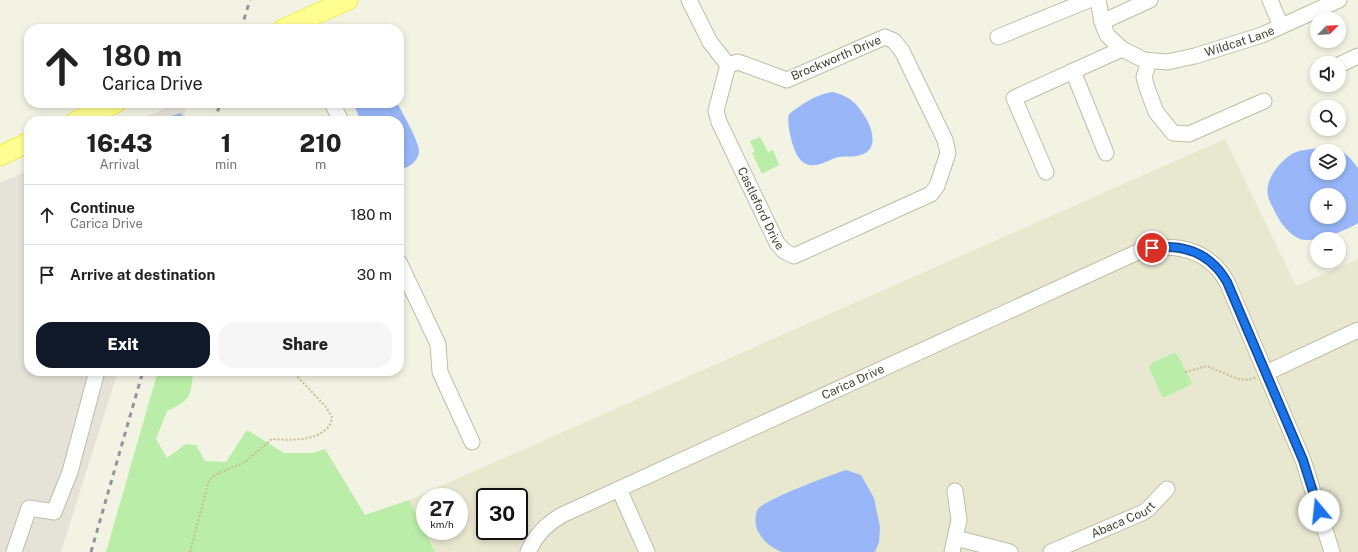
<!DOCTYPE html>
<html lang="en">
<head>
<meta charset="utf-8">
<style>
  body { margin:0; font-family:"Public Sans",sans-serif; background:#f6f6f6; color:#222; height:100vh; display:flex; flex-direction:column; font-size:15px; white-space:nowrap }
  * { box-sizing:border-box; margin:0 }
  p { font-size:13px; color:#767676 }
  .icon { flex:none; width:22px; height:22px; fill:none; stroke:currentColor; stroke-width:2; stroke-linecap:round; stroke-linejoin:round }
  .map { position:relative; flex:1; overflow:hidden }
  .side { position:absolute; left:24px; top:116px; width:380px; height:260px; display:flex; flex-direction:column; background:#fff; border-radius:16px; box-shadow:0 2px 6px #0003 }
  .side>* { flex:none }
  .guide { position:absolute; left:24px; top:24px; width:380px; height:84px; border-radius:16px; box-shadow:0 2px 6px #0003; background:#fff; color:#222; overflow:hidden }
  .needle { width:26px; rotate:66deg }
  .tools { position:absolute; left:1310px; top:12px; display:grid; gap:8px }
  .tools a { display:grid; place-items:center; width:36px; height:36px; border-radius:50%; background:#fff; box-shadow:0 2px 6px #0003; font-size:20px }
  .speed { position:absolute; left:416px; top:488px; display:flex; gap:8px; font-size:20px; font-weight:700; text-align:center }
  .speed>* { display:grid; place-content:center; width:52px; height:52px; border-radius:50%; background:#fff; box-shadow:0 2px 6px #0003; line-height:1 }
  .speed small { font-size:10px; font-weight:400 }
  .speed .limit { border:2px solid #111; border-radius:6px; background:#fff; color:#111 }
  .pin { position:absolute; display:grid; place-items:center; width:34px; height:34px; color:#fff; margin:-17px; border:2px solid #fff; border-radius:50%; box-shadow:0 1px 4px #0007 }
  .me { position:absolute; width:44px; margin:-22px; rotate:343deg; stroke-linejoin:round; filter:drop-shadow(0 0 3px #0008) }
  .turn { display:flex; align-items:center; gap:14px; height:84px; padding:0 12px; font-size:18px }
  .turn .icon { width:52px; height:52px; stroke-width:2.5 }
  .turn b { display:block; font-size:28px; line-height:34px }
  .eta { display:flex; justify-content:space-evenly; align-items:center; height:68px; text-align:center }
  .eta b { font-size:24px; font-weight:800; line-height:28px }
  .cta { display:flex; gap:8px; margin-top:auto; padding:8px 12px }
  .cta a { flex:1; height:46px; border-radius:16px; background:#111827; color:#fff; font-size:16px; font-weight:800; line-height:46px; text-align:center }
  .cta a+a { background:#f6f6f6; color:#222 }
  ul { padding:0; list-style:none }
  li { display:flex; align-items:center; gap:12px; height:60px; padding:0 12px; border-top:1px solid #e0e0e0 }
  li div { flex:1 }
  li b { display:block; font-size:15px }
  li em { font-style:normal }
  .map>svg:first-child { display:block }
  .residential { fill:#e8e7d0; fill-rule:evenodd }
  .industrial { fill:#e5e3d8 }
  .green { fill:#baeda7 }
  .water { fill:#98b6f8; fill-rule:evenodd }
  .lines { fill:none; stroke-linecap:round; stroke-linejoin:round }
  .minor-casing { stroke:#c0bda4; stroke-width:17 }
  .major-casing { stroke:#f0ec54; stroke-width:21 }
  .path { stroke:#c3bf94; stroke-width:2; stroke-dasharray:2 2; stroke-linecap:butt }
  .minor { stroke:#fff; stroke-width:15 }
  .major { stroke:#fffe90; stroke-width:19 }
  .rail { stroke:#949494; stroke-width:3; stroke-dasharray:5 5; stroke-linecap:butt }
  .route-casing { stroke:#114b97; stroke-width:10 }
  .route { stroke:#1a73e8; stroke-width:7 }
  .labels { text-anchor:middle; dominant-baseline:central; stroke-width:4; stroke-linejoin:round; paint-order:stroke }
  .street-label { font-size:12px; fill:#464332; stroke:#fff }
</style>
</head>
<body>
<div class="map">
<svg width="1358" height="552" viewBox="0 0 1358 552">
  <rect width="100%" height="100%" fill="#f3f3e3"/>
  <path class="residential" d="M 1225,139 L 1296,286 L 1358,259 L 1358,552 L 435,552 L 409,500 ZM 425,497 L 459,497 L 459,531 L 425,531 ZM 485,497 L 519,497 L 519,531 L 485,531 Z"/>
  <g class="industrial">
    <path d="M 177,103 L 187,103 L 183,121 L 137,121 Z"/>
    <path d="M 29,170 L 29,371 L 118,371 L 61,552 L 0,552 L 0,183 Z"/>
  </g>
  <g class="green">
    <path d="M 760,137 L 768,152 L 773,150 L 779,165 L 762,174 L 752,153 L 754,152 L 754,150 L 750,141 Z"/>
    <path d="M 1174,353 L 1176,354 L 1178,356 L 1192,383 L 1190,385 L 1163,398 L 1149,368 L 1152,363 Z"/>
    <path d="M 158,371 L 193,371 C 191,397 191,400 167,411 L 156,439 L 167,458 L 186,444 L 196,445 L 205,461 L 226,462 L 247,430 L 284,453 L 313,453 L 325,449 L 365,515 L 409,500 L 435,552 L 106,552 Z"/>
  </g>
  <g class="water">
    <path d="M 833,92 C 851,97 858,104 867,120 C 874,134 878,152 857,156 C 851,157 845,156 839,157 C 829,159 820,167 809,165 C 805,164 802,162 799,158 C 793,151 786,123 789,114 C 802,104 816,94 833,92 Z"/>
    <path d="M 353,103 L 397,103 C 402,112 420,143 419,152 C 418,162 408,168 399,170 L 399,121 L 361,121 Z"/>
    <path d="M 181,113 L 184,121 L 157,121 L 158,120 Z"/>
    <path d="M 1324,147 L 1338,150 L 1344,153 L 1350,158 L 1358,168 L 1358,223 C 1347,230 1313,244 1300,239 C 1289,235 1280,222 1275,212 C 1273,207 1269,201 1268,196 C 1264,179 1282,158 1296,152 C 1305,149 1315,149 1324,147 ZM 1317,151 L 1339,151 L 1339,173 L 1317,173 ZM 1317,195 L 1339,195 L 1339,217 L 1317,217 Z"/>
    <path d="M 846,470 L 861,475 L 874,498 L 880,527 L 879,542 L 875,552 L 782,552 C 772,548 765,543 759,533 C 755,528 754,515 758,509 C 766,499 831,475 846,470 Z"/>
  </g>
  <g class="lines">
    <defs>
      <g id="minor">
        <path id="s1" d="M 689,0 L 710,42 L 728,65 L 716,111 L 719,122 L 777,243 L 784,251 L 794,256 L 931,194 L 937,186 L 948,153 L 945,140 L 902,51 L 894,41 L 885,37 L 787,80 L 738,62 L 728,65"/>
        <path id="s2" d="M 1098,0 L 1102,22 L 1107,35 L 1122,49 L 1144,60 L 1167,62 L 1195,56 L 1262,35 L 1339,0"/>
        <path d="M 1270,0 L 1281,26"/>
        <path d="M 1102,22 L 1150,0"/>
        <path d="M 998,37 L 1089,0"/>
        <path d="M 1149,61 L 1144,77 L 1147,88 L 1156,112 L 1173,133 L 1189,134 L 1264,101"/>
        <path d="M 1339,65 L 1358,56"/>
        <path d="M 1073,71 L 1106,153"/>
        <path d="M 332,103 L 341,121"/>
        <path d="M 1046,172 L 1014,98 L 1122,49"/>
        <path d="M 399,262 L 438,344 L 440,372 L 472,442"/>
        <path d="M 1266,373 L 1358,330"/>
        <path d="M 619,489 L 647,552"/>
        <path d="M 956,538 L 1010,552"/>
        <path d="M 14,552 L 29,508 L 54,512 L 70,472 L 97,371"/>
        <path id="s3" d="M 528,552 C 535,536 546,524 562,515 L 1140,251 C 1167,244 1196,246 1216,267 C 1220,271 1224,277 1227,282 L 1303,460 L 1332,552"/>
        <path d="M 952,552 L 959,520 L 955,491"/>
        <path id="s4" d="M 1051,552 L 1144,512 L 1148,509 L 1167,489"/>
      </g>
      <g id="major">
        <path d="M 283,29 L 348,0"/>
        <path d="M 76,121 L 116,103"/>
        <path d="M 0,156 L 29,142"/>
      </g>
    </defs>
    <use href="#minor" class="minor-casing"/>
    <use href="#major" class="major-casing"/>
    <g class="path">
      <path d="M 1185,372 L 1207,366 L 1238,379 L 1248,380 L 1256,377"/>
      <path d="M 190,552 L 209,480 L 215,475 L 245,462 L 272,439 C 289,440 317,442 329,426 C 331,424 331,420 332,417 L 326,407 L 292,371"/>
    </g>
    <use href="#minor" class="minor"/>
    <use href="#major" class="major"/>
    <g class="rail">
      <path d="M 241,29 L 250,0"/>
      <path d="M 215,121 L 220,103"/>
      <path d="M 91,552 L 143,371"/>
    </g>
  </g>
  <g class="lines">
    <defs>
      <path id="route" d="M 1152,248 C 1175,245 1199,249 1216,267 C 1220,271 1224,277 1227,282 L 1303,460 L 1319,511"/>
    </defs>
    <use href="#route" class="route-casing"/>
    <use href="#route" class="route"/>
  </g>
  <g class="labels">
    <g class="street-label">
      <text stroke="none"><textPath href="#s2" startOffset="180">Wildcat Lane</textPath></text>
      <text transform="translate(836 58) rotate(-23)">Brockworth Drive</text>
      <text stroke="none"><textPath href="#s1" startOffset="231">Castleford Drive</textPath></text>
      <text stroke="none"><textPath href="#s3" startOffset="371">Carica Drive</textPath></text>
      <text stroke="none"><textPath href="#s4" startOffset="79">Abaca Court</textPath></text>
    </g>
  </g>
</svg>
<div class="tools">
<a><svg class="needle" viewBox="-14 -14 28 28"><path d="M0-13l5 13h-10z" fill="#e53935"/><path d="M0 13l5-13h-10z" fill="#767676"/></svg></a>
<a><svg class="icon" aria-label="sound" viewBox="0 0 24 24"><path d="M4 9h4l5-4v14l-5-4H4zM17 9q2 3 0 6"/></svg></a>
<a><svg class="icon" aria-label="search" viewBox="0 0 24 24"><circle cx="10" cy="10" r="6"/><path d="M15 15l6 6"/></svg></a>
<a><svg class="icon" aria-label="layers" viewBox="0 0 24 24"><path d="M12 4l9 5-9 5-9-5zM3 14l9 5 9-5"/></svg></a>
<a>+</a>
<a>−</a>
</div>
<div class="speed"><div>27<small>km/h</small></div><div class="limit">30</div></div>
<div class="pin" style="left:1152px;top:248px;background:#d93025"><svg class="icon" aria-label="arrive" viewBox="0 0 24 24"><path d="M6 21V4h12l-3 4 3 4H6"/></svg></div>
<svg class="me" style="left:1319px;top:511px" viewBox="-20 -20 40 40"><circle r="19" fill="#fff"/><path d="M0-13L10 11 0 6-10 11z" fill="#1a73e8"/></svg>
<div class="guide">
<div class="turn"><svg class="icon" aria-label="ahead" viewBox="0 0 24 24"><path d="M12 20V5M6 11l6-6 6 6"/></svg><div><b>180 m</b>Carica Drive</div></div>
</div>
<section class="side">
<div class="eta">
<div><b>16:43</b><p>Arrival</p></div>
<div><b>1</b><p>min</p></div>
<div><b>210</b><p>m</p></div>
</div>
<ul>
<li><svg class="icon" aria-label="ahead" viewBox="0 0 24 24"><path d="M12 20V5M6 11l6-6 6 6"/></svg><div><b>Continue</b><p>Carica Drive</p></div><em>180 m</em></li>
<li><svg class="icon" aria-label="arrive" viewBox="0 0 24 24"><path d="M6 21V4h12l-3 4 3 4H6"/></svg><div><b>Arrive at destination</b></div><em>30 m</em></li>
</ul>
<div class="cta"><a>Exit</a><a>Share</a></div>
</section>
</div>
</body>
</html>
